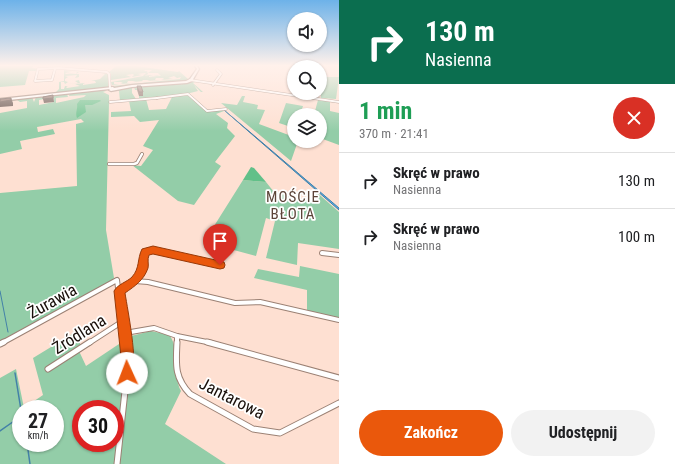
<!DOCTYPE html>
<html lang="pl">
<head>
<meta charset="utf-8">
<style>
  body { margin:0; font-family:"Roboto Condensed",sans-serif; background:#f2f2f2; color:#202124; height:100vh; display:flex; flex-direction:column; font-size:15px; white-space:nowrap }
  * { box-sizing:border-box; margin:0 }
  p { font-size:13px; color:#757577 }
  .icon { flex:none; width:22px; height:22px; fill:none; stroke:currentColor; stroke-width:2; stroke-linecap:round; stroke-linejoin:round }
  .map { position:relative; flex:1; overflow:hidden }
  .sheet { display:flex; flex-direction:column; background:#fff; width:336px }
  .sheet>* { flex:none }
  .banner { background:#0b6e4f; color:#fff; overflow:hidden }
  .controls { position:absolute; left:287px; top:12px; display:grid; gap:8px }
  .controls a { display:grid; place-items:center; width:40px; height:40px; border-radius:50%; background:#fff; box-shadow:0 1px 3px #0004; font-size:20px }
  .speed { position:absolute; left:12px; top:400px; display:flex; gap:8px; font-size:20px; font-weight:700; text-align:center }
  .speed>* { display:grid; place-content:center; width:52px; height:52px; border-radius:50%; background:#fff; box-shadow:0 1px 3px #0004; line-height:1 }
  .speed small { font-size:10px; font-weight:400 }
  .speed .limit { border:6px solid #d22; background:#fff; color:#111 }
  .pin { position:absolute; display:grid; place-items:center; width:34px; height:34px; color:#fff; margin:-41px -17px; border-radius:50% 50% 50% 0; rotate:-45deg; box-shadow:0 0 4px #0007 }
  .pin .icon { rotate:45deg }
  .me { position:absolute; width:44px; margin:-22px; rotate:358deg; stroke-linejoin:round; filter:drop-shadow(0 0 3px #0008) }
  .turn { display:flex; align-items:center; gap:14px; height:84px; padding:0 20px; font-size:18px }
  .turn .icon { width:52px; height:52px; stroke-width:2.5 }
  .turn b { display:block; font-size:28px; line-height:34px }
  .round { display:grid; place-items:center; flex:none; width:42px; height:42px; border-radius:21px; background:#f2f2f2 }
  .head { display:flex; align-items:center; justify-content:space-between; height:68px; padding:0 20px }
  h1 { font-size:24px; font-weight:700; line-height:30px; color:#1e9e55 }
  .cta { display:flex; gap:8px; margin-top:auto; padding:8px 20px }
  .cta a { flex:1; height:46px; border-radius:24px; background:#ea580c; color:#fff; font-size:16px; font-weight:700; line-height:46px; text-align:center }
  .cta a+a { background:#f2f2f2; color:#202124 }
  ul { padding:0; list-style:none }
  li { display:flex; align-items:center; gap:12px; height:56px; padding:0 20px; border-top:1px solid #e0e0e0 }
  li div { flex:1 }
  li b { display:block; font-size:15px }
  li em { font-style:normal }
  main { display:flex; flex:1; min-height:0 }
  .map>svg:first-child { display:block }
  .green { fill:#93cda8; fill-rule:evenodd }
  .forest { fill:#61c089 }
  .water { fill:#55b0eb; stroke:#4380a8 }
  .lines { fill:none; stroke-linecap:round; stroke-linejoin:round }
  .stream-far1 { stroke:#4380a8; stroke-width:1 }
  .stream { stroke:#4380a8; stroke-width:1.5 }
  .street-far3-casing { stroke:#9b8174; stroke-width:3 }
  .street-far2-casing { stroke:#9b8174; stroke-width:4 }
  .street-far1-casing { stroke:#9b8174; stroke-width:6 }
  .street-casing { stroke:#9b8174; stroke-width:7 }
  .secondary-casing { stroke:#9b8174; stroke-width:2.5 }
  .street-far3 { stroke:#fff; stroke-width:2 }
  .street-far2 { stroke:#fff; stroke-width:2.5 }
  .street-far1 { stroke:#fff; stroke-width:4 }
  .street { stroke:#fff; stroke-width:5 }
  .secondary { fill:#fff; fill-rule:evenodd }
  .wall { fill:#725b53 }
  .shaded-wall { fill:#5d4a44 }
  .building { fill:#856a61; stroke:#5d4a44 }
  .route { fill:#ea580c; stroke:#983908 }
  .labels { text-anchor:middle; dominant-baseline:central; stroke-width:3.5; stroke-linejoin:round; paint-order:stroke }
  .neighbourhood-label { font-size:15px; letter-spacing:1px; fill:#5c4439; stroke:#fff }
  .near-street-label { font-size:17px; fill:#190f0a; stroke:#fff }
</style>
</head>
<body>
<main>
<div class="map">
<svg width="339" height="464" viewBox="0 0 339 464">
  <rect width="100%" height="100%" fill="#fee0d2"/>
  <g class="green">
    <path d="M 0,66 L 33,66 L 32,68 L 42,69 L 37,69 L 36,71 L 29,71 L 25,85 L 0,87 Z"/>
    <path d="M 116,66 L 136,66 L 178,72 L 179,71 L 188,79 L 190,79 L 184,82 L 151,83 L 113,88 L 111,87 L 113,87 L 112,86 L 180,79 L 181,77 L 174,79 L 177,78 L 174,76 L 168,78 L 173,79 L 161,80 L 164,79 L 163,78 L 156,78 L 155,80 L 160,80 L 147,81 L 150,80 L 142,80 L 143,81 L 133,82 L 136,81 L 128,81 L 127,83 L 132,83 L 120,84 L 123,83 L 121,82 L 114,82 L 114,84 L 119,84 L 112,85 L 111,82 C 120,81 148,74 153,75 L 149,76 L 149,77 L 157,76 L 153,75 L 161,76 L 158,73 L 148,73 L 152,70 L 145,70 L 144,71 L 147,71 L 148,74 L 144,76 L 143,75 L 146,74 L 145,73 L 137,74 L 142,75 L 132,77 L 134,75 L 133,74 L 126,75 L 131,77 L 111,80 L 111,74 L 109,72 Z"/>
    <path d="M 64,70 L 72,71 L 65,72 L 76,74 L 77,72 L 73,71 L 79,72 L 76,74 L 66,73 L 65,74 L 79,74 L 79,77 L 75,78 L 77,75 L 65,76 L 68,77 L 65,79 L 65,81 L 68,82 L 65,84 L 78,83 L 75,81 L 79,80 L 80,83 L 65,84 L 64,82 L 61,82 L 61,89 L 64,89 L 65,86 L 68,86 L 66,87 L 67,88 L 80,86 L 75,84 L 85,83 L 83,84 L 83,85 L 96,83 L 95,81 L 91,81 L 100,79 L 105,74 L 100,73 L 108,74 L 108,87 L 109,87 L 54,94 L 59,89 L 59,82 L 64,81 Z"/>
    <path d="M 320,77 L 339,77 L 336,99 L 321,98 Z"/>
    <path d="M 191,82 L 195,82 L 193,83 L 203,92 L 201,92 L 194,85 L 198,91 L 186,94 L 120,101 L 119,91 L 111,91 L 132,87 L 132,93 L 136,99 L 139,99 L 139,96 L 143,96 L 141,90 L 135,90 L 134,87 L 180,83 L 182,85 L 181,83 Z"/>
    <path d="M 105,90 L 106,91 L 103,92 L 109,95 L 109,102 L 106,230 L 114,278 L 112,281 L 0,341 L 0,193 L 77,186 L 76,124 L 84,122 L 81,119 L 37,127 L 38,132 L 53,129 L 55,134 L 20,141 L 22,149 L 0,154 L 0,113 L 27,108 L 27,101 L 20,102 L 17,100 L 3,102 L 0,101 L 32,97 L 34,102 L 36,97 L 44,96 L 44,99 L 39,100 L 39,105 L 54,102 L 53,98 L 54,96 L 47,96 L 67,94 L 68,97 L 56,98 L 56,103 L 84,97 L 86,95 L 69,96 L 70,93 L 105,90 L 109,91 Z"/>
    <path d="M 188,95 L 209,111 L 223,110 L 224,111 L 216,114 L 228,123 L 227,128 L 235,136 L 215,162 L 221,166 L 194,205 L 178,201 L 132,165 L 141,166 L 153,150 L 143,146 L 159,120 L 140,122 L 134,116 L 111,117 L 111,112 L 131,111 L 129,101 L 146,99 L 149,110 L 166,109 L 172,97 Z"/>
    <path d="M 242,96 L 245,96 L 243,102 L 258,105 L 257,109 L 265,110 L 259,124 L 294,137 L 294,141 L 298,141 L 291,161 L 221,103 L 237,105 Z"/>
    <path d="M 318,100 L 330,101 L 330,111 L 339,113 L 339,145 L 320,138 L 320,115 L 294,115 L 294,128 L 279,123 L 286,103 L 303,106 L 302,109 L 315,111 Z"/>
    <path d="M 243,180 L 266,182 L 274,192 L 311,202 L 314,190 L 339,212 L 339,249 L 298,243 L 297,265 L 266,258 L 275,221 L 266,218 L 256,256 L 204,242 Z"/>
    <path d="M 300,266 L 339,274 L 339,319 L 307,312 L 307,290 L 254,278 L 258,269 L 299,277 Z"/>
    <path d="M 151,331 L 165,334 L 170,336 C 180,350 172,374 181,391 L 165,424 L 226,464 L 0,464 L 0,378 L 16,369 L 24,408 L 43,395 L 33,358 L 74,333 L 83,349 L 79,351 L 86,366 L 131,336 ZM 21,409 L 55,409 L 55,443 L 21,443 ZM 81,409 L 115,409 L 115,443 L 81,443 Z"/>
  </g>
  <g class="forest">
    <path d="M 80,100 L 100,100 L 101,101 L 92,105 L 85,105 L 86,112 L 77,118 C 75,112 78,109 77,104 Z"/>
    <path d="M 251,167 L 254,168 L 266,182 L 243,180 Z"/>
  </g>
  <path class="water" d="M 224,110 L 339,208 L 339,210 Z"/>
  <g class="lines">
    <path class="stream-far1" d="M 0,291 L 8,332"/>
    <g class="stream">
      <path d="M 15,373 L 21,410"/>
      <path d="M 0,431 L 17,419"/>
      <path d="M 27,443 L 30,464"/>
    </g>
    <defs>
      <g id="street-far3">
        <path d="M 55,69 L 52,80 L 35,81 L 38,69 L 59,68 L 107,72 L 109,74 L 110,88"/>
        <path d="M 190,80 L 339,102"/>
        <path d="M 213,85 L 221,74 L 217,70"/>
        <path d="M 157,98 L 188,94 L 207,111 L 226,109"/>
        <path d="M 110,102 L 157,98"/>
      </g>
      <path id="street-far2" d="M 109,164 L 134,164 L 137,163 L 142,154"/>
      <g id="street-far1">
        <path d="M 322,253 L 339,255"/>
        <path d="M 135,281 L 148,282 L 235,303 L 260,302 L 339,320"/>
        <path d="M 120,291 C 137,280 143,275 143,254 L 149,250 L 220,265"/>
        <path d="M 125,333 L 154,328 L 177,336 L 212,343"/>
        <path d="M 2,343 L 117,280 L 125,343"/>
        <path d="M 89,343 L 123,321"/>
        <path d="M 177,343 L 177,336"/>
      </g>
      <g id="street">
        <path d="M 177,342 C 176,364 174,377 190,394 L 253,429 L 280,433 L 339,403"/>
        <path d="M 207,342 L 339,378"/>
        <path d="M 0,344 L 4,342"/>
        <path d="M 48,369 L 90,342"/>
        <path d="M 117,464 L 127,373 L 125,342"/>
      </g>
      <path id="secondary" d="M 195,66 L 197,66 L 199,69 L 192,81 L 187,83 L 132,87 L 111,91 L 109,90 L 110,89 L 0,101 L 0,99 L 113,87 L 114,88 L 132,85 L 186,81 L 190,79 L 197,69 Z"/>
    </defs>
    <use href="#street-far3" class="street-far3-casing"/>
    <use href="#street-far2" class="street-far2-casing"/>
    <use href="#street-far1" class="street-far1-casing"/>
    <use href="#street" class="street-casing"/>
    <use href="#secondary" class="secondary-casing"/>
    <use href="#street-far3" class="street-far3"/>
    <use href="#street-far2" class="street-far2"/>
    <use href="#street-far1" class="street-far1"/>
    <use href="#street" class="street"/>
    <use href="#secondary" class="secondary"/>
  </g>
  <path class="wall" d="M 137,86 L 143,92 L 143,96 L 139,96 L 137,90 Z"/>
  <g class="shaded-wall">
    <path d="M 53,95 L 54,102 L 44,103 L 43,99 Z"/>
    <path d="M 11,98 L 13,103 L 13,106 L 0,107 L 0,102 Z"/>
  </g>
  <g class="building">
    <path d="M 137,86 L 141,86 L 143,92 L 139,92 Z"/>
    <path d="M 53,95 L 53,98 L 43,99 L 43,97 Z"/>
    <path d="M 11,98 L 11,100 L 0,102 L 0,99 Z"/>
  </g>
  <linearGradient id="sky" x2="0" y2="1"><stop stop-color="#6db2e9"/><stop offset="0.5" stop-color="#fff1eb"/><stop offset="1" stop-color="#fff1eb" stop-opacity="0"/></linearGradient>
  <rect width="339" height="131" fill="url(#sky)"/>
  <path class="route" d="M 153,246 L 220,261 L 224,262 L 225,265 L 224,268 L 220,269 L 153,254 L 149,255 C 147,260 149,264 148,268 C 144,280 135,286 125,293 C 128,312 138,362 132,377 L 127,379 L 122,377 L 121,373 L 121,357 L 114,291 C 118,284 127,282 132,277 C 140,268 137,259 142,249 Z"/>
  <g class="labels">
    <g class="neighbourhood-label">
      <text x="293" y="197">MOŚCIE<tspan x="293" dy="17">BŁOTA</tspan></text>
    </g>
    <g class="near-street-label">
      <text transform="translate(52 301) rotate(-29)">Żurawia</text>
      <text transform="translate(79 334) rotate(-32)">Źródlana</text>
      <text transform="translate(232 398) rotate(27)">Jantarowa</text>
    </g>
  </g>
</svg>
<div class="controls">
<a><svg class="icon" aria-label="sound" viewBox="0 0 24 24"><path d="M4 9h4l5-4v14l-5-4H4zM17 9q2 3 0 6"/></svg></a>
<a><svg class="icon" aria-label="search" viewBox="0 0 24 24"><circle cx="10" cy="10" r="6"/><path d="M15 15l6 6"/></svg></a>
<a><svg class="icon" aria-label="layers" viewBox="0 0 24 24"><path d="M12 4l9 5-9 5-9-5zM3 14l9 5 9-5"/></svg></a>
</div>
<div class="speed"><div>27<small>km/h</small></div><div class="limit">30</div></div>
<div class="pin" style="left:220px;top:265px;background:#d93025"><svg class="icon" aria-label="arrive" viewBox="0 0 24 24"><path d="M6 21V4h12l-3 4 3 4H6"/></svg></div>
<svg class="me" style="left:127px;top:373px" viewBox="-20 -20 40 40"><circle r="19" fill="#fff"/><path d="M0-13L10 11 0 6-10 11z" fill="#ea580c"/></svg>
</div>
<section class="sheet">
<div class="banner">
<div class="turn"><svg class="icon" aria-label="right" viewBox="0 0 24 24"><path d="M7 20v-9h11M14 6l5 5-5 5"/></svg><div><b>130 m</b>Nasienna</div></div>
</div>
<div class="head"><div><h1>1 min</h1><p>370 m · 21:41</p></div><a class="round" style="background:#d93025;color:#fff"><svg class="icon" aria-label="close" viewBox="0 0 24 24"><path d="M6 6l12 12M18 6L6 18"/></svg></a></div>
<ul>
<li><svg class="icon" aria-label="right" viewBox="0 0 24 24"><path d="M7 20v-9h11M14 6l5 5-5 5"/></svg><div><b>Skręć w prawo</b><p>Nasienna</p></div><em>130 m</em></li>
<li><svg class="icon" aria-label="right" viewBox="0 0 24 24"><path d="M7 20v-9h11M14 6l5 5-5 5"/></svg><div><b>Skręć w prawo</b><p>Nasienna</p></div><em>100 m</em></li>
</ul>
<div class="cta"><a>Zakończ</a><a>Udostępnij</a></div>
</section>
</main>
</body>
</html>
